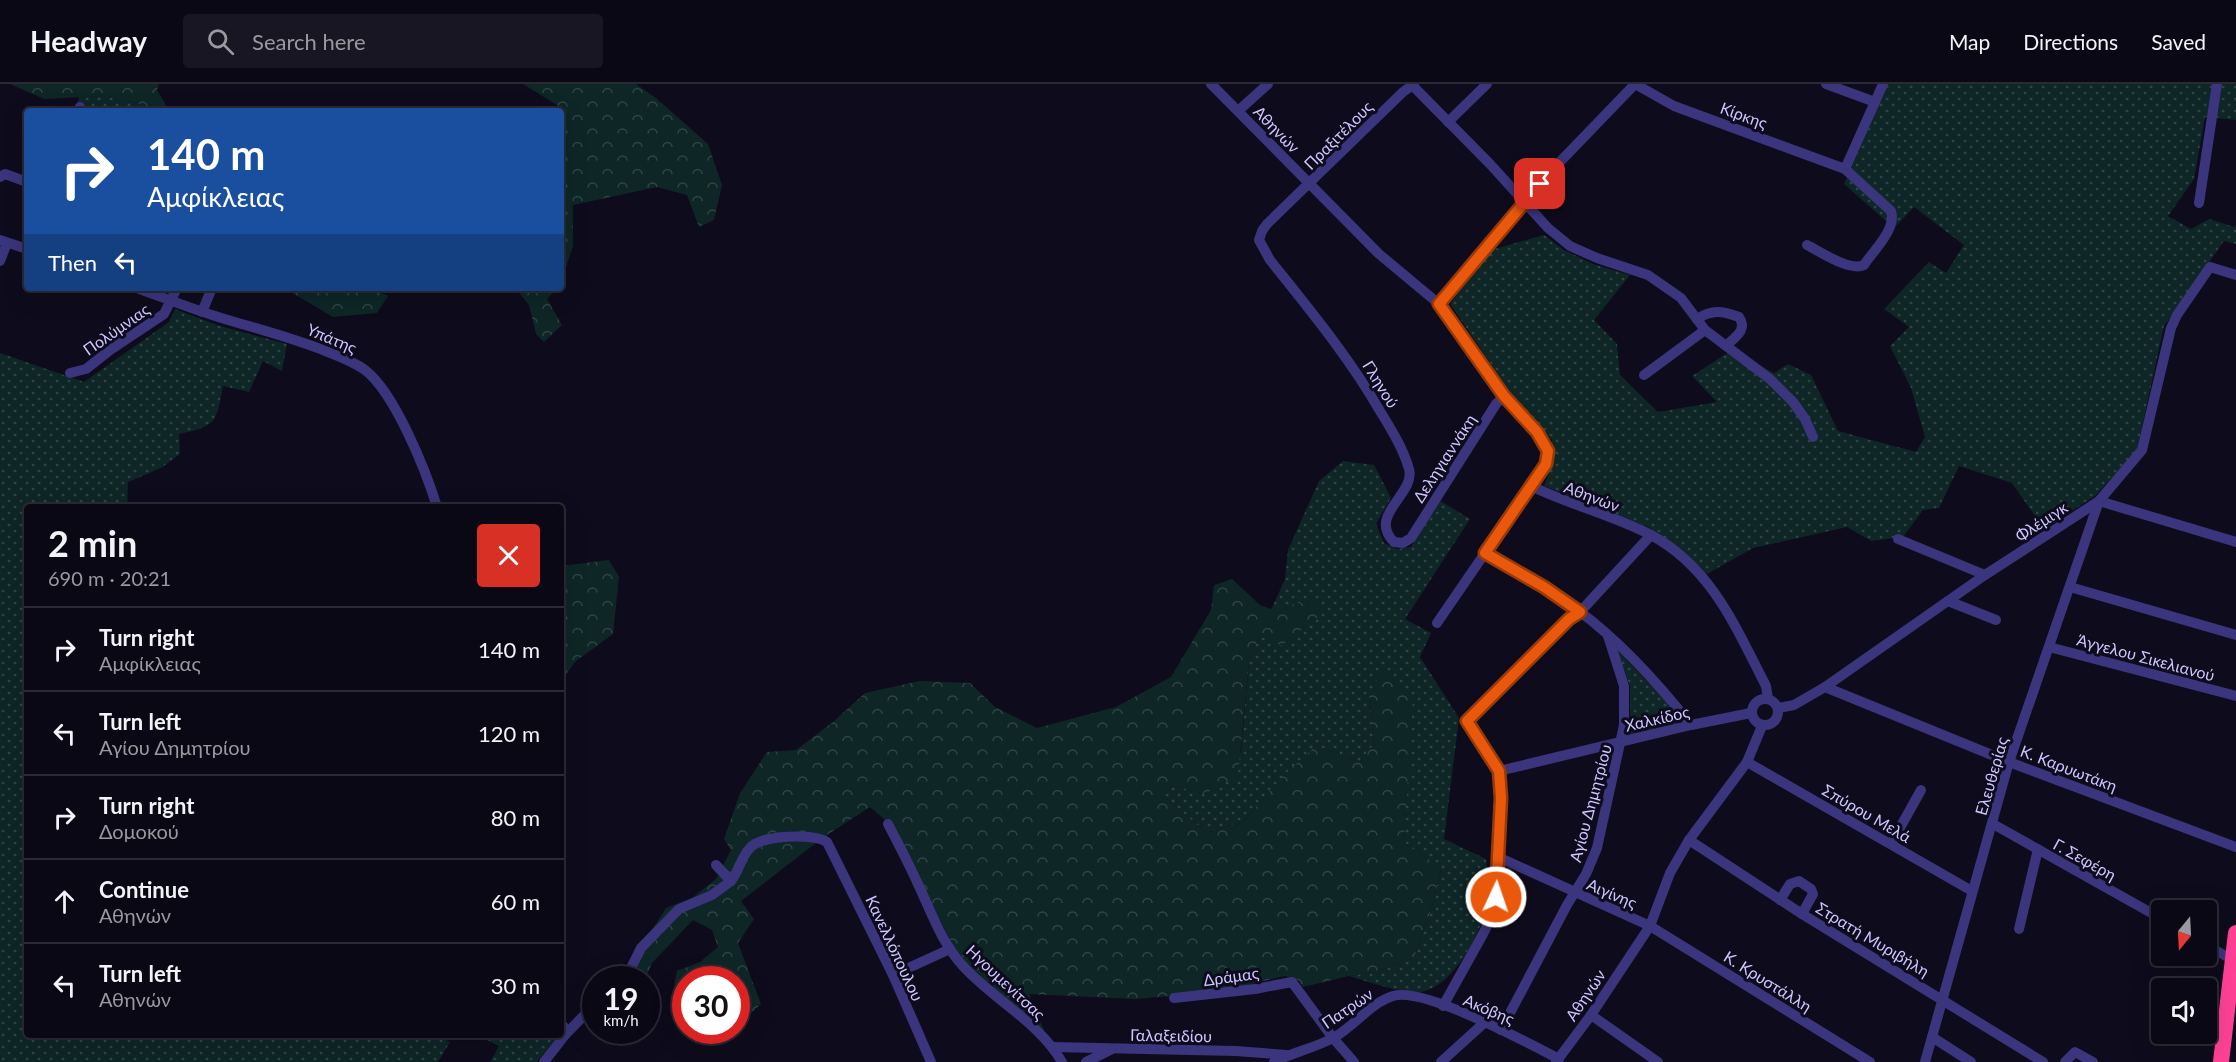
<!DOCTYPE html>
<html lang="en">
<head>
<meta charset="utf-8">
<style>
  body { margin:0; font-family:Lato,sans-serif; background:#181622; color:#f1f3f6; height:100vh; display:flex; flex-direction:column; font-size:22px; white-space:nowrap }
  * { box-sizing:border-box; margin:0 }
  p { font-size:20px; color:#999aa0 }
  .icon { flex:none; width:33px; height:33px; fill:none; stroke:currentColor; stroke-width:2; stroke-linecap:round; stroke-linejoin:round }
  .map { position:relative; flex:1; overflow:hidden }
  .sheet { position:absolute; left:24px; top:420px; width:540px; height:534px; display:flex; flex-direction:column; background:#0a0815; border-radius:6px; box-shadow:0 6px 24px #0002,0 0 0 2px #2a2934 }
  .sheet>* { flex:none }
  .banner { position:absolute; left:24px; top:24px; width:540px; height:183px; border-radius:6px; box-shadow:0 6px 24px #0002,0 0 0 2px #2a2934; background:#1a4fa0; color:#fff; overflow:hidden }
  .needle { width:39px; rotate:198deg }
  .fabs { position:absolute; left:2151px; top:816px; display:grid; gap:12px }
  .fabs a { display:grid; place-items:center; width:66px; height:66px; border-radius:6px; background:#0a0815; box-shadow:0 6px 24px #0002,0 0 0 2px #2a2934; font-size:30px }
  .speed { position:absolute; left:582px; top:882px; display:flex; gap:12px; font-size:30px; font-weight:700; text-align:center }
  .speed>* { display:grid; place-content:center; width:78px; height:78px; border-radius:50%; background:#0a0815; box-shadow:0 6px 24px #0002,0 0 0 2px #2a2934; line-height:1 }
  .speed small { font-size:15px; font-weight:400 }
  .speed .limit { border:9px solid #d22; background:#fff; color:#111 }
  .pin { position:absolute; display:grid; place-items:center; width:51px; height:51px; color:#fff; margin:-26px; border-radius:12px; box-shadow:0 3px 9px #0006 }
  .me { position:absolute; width:66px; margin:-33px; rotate:3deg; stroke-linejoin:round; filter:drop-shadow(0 0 4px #0008) }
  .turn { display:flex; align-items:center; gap:21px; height:126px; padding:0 24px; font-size:27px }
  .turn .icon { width:78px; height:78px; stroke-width:2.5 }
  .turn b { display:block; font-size:42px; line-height:51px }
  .then { display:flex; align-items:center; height:57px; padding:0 24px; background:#0003; gap:12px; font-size:22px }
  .round { display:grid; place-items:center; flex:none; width:63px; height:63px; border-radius:6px; background:#181622 }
  .overview { display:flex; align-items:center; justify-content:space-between; height:102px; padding:0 24px }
  h1 { font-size:36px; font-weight:700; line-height:45px }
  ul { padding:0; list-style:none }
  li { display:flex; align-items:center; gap:18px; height:84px; padding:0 24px; border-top:2px solid #2a2934 }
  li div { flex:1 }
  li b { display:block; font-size:22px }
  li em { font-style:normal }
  header { display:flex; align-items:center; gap:36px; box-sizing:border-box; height:84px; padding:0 30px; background:#0a0815; border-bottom:2px solid #2a2934 }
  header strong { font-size:28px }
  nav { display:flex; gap:33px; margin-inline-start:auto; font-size:21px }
  .search { width:420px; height:54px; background:#181622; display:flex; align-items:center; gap:15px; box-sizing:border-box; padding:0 21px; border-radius:6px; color:#999aa0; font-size:22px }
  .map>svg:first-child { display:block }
  .grass { fill:url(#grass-dots) }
  .forest { fill:url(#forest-crowns) }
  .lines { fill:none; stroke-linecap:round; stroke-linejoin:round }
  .minor { stroke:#3a357c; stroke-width:10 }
  .highway { stroke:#ff4195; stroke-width:16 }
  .route-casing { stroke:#983908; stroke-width:15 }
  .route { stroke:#ea580c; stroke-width:10 }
  .labels { text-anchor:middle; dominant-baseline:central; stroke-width:6; stroke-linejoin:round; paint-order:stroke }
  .street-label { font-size:16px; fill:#cec6ff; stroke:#0e0b1c }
</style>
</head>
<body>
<header>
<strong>Headway</strong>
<div class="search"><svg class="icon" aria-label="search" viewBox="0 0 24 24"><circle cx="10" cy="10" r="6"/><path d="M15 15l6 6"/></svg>Search here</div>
<nav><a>Map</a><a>Directions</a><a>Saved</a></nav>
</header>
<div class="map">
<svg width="2236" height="978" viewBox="0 0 2236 978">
  <defs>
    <pattern id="grass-dots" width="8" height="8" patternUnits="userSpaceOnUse" patternTransform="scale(1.5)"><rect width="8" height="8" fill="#0e2626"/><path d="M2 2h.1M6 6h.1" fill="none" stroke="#304447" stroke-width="1.8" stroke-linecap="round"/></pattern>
    <pattern id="forest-crowns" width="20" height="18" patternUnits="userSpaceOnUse" patternTransform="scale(1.5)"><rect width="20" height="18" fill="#0e2626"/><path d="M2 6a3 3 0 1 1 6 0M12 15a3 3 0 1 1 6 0" fill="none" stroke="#304447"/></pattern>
  </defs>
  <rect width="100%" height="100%" fill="#0e0b1c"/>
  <g class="grass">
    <path d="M 1888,0 L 2236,0 L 2236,36 L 2205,33 L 2194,95 L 2168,132 L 2191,145 L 2209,135 L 2234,143 L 2236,141 L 2236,160 L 2224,157 L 2164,242 L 2137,366 L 2095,412 L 2044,445 L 2012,399 L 1959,382 L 1939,424 L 1923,426 L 1903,453 L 1871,457 L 1847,443 L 1753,464 L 1707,490 L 1676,462 L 1648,443 L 1544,402 L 1552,381 L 1552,356 L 1510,308 L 1450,220 L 1491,166 L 1544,151 L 1564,166 L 1593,180 L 1630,191 L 1594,236 L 1617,260 L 1620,291 L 1658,328 L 1717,318 L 1692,292 L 1732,266 L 1774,289 L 1788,280 L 1811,291 L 1838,347 L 1916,368 L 1925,353 L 1911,304 L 1890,262 L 1909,243 L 1884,225 L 1929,178 L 1946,189 L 1964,161 L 1914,123 L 1894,144 L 1844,100 Z"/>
    <path d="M 102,12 L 138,19 L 143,27 L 75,27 L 79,13 Z"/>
    <path d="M 175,225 L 220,242 L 287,260 L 282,287 L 263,277 L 249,308 L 223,302 C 216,339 217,342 179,350 L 180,370 L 161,384 L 128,398 L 127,423 L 27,423 L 27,951 L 437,951 L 450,958 L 438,978 L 0,978 L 0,269 L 84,298 L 169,238 Z"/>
    <path d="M 1343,377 L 1374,381 L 1391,414 L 1376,440 L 1384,459 L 1397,465 L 1411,463 L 1439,416 L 1470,435 L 1405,535 L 1431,549 L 1420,573 L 1459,634 L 1444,755 L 1486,775 C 1488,790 1491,806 1487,821 C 1481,848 1455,899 1425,907 C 1408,912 1366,897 1349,892 L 1375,888 L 1414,874 L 1432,823 L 1441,785 L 1404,758 L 1407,702 L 1369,611 L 1374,660 L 1360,678 L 1316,662 L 1283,693 L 1244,737 L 1207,749 L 1164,713 L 1171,701 L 1204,710 L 1241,668 L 1249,578 L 1261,547 L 1322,529 L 1310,517 L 1271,526 L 1285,495 L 1288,466 L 1319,397 Z"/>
    <path d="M 1617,566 L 1661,612 L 1682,638 L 1630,651 L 1630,602 Z"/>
    <path d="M 478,951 L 557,951 L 556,954 L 537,978 L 490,978 L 499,962 Z"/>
  </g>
  <g class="forest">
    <path d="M 10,0 L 159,0 L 157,6 L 169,26 L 173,27 L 143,27 L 138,19 L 102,12 L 44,15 Z"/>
    <path d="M 523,0 L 636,0 L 656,14 L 708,60 L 722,101 L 714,136 L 699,143 L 687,111 L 657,103 L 573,121 L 573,162 L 561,198 L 561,86 C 570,71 565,43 565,26 Z"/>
    <path d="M 284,204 L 369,204 L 388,212 L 377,229 L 333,233 Z"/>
    <path d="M 515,204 L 557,204 L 547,215 L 562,241 L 544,258 L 536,250 L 529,221 Z"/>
    <path d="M 609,476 L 619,493 L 613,550 L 576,577 L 561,597 L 561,482 Z"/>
    <path d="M 1232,495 L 1260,521 L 1271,525 L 1310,517 L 1323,529 L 1281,562 L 1261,548 L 1249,578 L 1238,692 L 1204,710 L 1171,701 L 1164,713 L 1207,749 L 1244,737 L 1283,692 L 1316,662 L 1360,678 L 1374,660 L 1369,611 L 1383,584 L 1413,614 L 1404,758 L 1441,784 L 1432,823 L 1414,874 L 1375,888 L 1349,892 L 1303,903 L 1298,896 L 1285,892 L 1218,908 L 1135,915 L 1029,910 L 1047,953 L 958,871 L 891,741 L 870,723 L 821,755 L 741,817 L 754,835 L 738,859 L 761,920 L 739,940 L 737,939 L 736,896 L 686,896 L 685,916 L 673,907 L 677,887 L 700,878 L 718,863 L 712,846 L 693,836 L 652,879 L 645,895 L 623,896 L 624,889 L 666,824 L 692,814 L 716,795 L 731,766 L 724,755 L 740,709 L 767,668 L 796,666 L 833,638 L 865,609 L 920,597 L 970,599 L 995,623 L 1037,644 L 1116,623 L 1171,593 L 1211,526 L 1214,501 Z"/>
  </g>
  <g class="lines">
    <g class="minor">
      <path d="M 1211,0 L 1379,170 L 1439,220 L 1504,312 L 1537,348 L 1548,367 L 1546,380 L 1437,539"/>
      <path d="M 1411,0 L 1490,80 L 1548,144 L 1570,162 L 1597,174 L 1648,191 L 1681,214 L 1705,246 L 1770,295 L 1793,318 L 1805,335 L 1813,353"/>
      <path d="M 1414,0 L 1403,8 L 1267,140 L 1262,147 L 1259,156 L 1270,176 C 1309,225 1349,273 1380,327 C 1391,345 1403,364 1409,385 C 1416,410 1367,431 1394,458 L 1403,459 L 1411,454 L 1496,320 L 1504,312"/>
      <path d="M 1635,0 L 1674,22 L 1845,85 L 1891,127 C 1897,145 1873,167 1864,181 C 1850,188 1821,168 1807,161"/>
      <path d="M 1826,0 L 1875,18"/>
      <path d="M 78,27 L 80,23"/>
      <path d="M 1238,27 L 1268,0"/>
      <path d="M 1448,38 L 1487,0"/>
      <path d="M 1845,85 L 1883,0"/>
      <path d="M 0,93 L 5,90 L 27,98"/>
      <path d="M 2199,119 L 2217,0"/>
      <path d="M 0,156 L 27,165"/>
      <path d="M 0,177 L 7,159"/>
      <path d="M 137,204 C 167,215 197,227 228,236 C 262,246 296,255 328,268 C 341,273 354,278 365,286 C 395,309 426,387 437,423"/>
      <path d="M 1439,220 L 1555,83 L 1635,0"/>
      <path d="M 202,228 L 212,204"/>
      <path d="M 1697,235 C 1712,225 1723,227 1739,233 C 1748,246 1735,253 1726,262"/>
      <path d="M 70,289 L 86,285 L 110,266 L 164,230 L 177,204"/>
      <path d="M 1644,291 L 1705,246"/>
      <path d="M 1531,402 C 1570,421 1613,431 1651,451 C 1712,484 1736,544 1766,602 L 1768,615"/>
      <path d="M 2099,417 L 2236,458"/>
      <path d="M 1898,455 L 1985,491"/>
      <path d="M 1486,469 C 1517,488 1549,505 1579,527 C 1622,559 1658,599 1691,641"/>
      <path d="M 2070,503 L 2236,551"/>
      <path d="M 1948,517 L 1996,536"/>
      <path d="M 2049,563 L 2236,612"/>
      <path d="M 1825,603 L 2009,678 L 2236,763"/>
      <circle cx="1765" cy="628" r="13"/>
      <path d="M 1778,624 L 1794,621 L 1825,603 L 1985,491 L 2099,417 L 2142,366 L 2171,244 L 2177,231 L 2210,183 L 2236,191"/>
      <path d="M 1747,678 L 1972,807"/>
      <path d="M 1499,687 L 1691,641 L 1751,629"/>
      <path d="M 888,740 C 898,759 908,778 917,798 C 931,827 941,858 963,882 C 994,916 1039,938 1062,978"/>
      <path d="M 1993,740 L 2162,835"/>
      <path d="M 1689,756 L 1802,830 L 2043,978"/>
      <path d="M 1891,760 L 1921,706"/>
      <path d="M 1498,773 L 1650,842 L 1870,978"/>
      <path d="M 716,781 L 731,797 C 739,787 741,773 750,764 C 760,751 814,749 827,758 L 893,891 L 931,978"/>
      <path d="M 1780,816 L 1790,800 L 1799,797 L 1811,805 L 1813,810 L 1802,830"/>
      <path d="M 2019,845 L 2038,765"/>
      <path d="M 2206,861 L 2233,876"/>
      <path d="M 893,891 L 950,865"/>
      <path d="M 625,896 L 641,864 L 679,825 L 712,811 L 731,797"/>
      <path d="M 1174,914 L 1255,905 L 1292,898 L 1333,954 L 1354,978"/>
      <path d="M 1443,922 L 1483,850 L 1491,834 L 1496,813 L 1501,714 L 1499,687 L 1467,637 L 1569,535 L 1580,528 L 1651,451"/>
      <path d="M 1591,931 L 1658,978"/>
      <path d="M 1501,946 L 1567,821 L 1586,790 L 1597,764 L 1624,641 L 1624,602 L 1608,552"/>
      <path d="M 565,951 L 596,919"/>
      <path d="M 1932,953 L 1971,978"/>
      <path d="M 1053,963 L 1236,967 L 1287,971"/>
      <path d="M 544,978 L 565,951 L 564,943 L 561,940"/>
      <path d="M 1086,978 L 1112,965"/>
      <path d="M 1274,978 C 1293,968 1315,964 1333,954 C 1354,943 1370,919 1393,912 C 1423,902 1528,959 1559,975"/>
      <path d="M 1441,978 L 1484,939"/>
      <path d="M 1556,978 L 1591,931 L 1650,842 L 1670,789 L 1689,756 L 1747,678 L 1762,642"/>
      <path d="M 1925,978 L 2009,678 L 2099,417"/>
      <path d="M 2065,978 L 2075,968 L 2093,978"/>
    </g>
    <path class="highway" d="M 2221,978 L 2236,849"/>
  </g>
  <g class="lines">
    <defs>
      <path id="route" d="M 1496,813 L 1501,714 L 1499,687 L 1467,637 L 1569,535 L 1580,528 L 1544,503 L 1485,469 L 1546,380 L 1548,367 L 1537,348 L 1504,312 L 1439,220 L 1540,100"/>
    </defs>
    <use href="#route" class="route-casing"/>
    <use href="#route" class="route"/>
  </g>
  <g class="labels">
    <g class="street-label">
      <text transform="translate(1744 31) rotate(20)">Κίρκης</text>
      <text transform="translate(1277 45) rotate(46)">Αθηνών</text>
      <text transform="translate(1338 51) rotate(-45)">Πραξιτέλους</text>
      <text transform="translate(116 245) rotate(-35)">Πολύμνιας</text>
      <text transform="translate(332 254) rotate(23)">Υπάτης</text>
      <text transform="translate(1381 300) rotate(58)">Γληνού</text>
      <text transform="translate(1444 374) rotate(-57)">Δεληγιαννάκη</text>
      <text transform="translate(1592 412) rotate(21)">Αθηνών</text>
      <text transform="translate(2041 437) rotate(-33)">Φλέμιγκ</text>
      <text transform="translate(2146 573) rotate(15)">Άγγελου Σικελιανού</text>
      <text transform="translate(1657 634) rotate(-13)">Χαλκίδος</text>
      <text transform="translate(2069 684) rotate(21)">Κ. Καρυωτάκη</text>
      <text transform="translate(1991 692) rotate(-74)">Ελευθερίας</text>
      <text transform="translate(1590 719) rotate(-75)">Αγίου Δημητρίου</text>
      <text transform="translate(1867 729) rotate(30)">Σπύρου Μελά</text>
      <text transform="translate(2085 775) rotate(29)">Γ. Σεφέρη</text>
      <text transform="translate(1612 809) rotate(23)">Αιγίνης</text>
      <text transform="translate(1873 855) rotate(31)">Στρατή Μυριβήλη</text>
      <text transform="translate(895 864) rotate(65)">Κανελλόπουλου</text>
      <text transform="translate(1231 892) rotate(-8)">Δράμας</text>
      <text transform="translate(1768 897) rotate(32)">Κ. Κρυστάλλη</text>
      <text transform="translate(1006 898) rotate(43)">Ηγουμενίτσας</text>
      <text transform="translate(1585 911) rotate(-56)">Αθηνών</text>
      <text transform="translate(1347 924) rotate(-34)">Πατρών</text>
      <text transform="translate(1489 925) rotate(23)">Ακόβης</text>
      <text transform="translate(1171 951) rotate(1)">Γαλαξειδίου</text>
    </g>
  </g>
</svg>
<div class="fabs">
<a><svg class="needle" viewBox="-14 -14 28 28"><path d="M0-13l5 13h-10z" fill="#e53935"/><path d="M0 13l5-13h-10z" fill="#999aa0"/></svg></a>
<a><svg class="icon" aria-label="sound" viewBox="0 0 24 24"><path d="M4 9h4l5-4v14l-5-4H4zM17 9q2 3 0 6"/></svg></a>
</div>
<div class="speed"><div>19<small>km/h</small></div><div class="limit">30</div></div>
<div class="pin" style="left:1540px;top:100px;background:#d93025"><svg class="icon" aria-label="arrive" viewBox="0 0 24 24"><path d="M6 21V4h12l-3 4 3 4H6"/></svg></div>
<svg class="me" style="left:1496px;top:813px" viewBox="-20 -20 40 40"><circle r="17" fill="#ea580c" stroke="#fff" stroke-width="3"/><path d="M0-11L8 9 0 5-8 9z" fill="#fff"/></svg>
<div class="banner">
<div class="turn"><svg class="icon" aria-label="right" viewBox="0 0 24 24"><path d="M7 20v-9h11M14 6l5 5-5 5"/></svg><div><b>140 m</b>Αμφίκλειας</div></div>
<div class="then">Then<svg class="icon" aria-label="left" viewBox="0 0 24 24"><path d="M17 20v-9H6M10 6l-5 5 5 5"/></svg></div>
</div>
<section class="sheet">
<div class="overview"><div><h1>2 min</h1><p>690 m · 20:21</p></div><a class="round" style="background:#d93025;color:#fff"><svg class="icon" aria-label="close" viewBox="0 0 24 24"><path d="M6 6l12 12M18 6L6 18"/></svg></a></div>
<ul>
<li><svg class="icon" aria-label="right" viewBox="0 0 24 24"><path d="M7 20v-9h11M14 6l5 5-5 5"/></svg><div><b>Turn right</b><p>Αμφίκλειας</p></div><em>140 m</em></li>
<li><svg class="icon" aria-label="left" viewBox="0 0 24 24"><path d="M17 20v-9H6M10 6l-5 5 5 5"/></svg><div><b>Turn left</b><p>Αγίου Δημητρίου</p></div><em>120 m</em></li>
<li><svg class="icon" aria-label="right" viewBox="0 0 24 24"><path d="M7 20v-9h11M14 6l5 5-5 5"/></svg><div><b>Turn right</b><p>Δομοκού</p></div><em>80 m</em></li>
<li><svg class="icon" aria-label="ahead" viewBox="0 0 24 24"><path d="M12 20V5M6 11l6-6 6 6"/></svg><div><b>Continue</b><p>Αθηνών</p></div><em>60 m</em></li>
<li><svg class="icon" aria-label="left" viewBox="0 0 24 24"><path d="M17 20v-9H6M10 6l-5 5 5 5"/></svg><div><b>Turn left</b><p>Αθηνών</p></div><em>30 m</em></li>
</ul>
</section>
</div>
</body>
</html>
